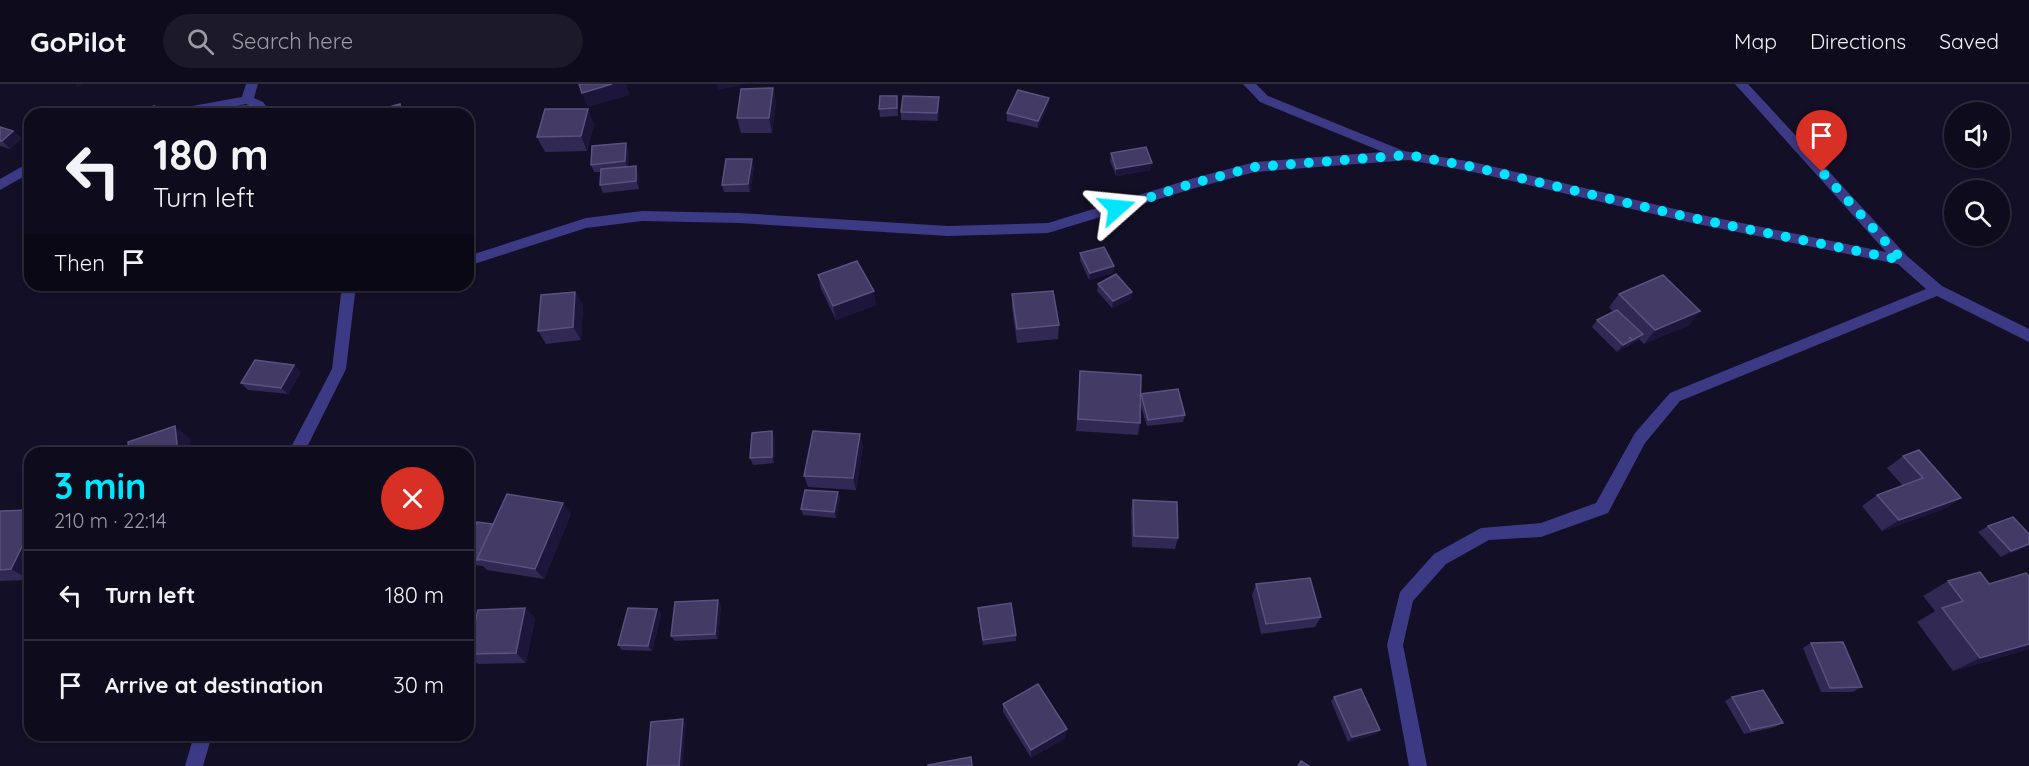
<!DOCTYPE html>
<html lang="en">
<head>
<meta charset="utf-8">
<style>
  body { margin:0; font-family:Quicksand,sans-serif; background:#1c1929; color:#f1f3f6; height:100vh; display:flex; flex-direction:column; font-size:22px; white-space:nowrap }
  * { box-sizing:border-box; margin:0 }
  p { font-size:20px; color:#9b9ba3 }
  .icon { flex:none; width:33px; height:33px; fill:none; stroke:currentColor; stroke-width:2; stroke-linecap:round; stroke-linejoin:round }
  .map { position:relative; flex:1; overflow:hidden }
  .drawer { position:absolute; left:24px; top:363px; width:450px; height:294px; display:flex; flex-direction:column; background:#0e0b1c; border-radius:18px; box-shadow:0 2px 4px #0004,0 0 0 2px #2e2b3b }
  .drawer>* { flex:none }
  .top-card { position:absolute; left:24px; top:24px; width:450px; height:183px; border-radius:18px; box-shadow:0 2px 4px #0004,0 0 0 2px #2e2b3b; background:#0e0b1c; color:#f1f3f6; overflow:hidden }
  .controls { position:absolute; left:1944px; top:18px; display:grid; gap:12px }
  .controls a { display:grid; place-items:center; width:66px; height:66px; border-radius:50%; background:#0e0b1c; box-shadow:0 2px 4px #0004,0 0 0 2px #2e2b3b; font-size:30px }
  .pin { position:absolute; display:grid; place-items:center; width:51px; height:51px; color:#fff; margin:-62px -26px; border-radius:50% 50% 50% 0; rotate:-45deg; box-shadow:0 0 6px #0007 }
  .pin .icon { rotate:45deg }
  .me { position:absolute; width:66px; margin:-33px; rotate:72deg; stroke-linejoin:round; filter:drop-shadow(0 0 4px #0008) }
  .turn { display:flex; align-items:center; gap:21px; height:126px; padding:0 30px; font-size:27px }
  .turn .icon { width:78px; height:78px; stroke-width:2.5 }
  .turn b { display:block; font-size:42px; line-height:51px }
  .then { display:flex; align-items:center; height:57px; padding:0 30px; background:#0003; gap:12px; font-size:22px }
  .round { display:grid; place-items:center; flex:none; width:63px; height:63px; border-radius:32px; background:#1c1929 }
  .head { display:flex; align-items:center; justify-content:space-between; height:102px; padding:0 30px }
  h1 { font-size:36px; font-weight:700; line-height:45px; color:#00e5ff }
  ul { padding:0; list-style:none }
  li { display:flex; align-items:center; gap:18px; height:90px; padding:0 30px; border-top:2px solid #2e2b3b }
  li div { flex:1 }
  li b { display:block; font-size:22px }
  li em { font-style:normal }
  header { display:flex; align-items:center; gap:36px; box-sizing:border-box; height:84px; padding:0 30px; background:#0e0b1c; border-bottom:2px solid #2e2b3b }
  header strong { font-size:28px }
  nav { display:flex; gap:33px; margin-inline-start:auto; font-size:21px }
  .search { width:420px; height:54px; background:#1c1929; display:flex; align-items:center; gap:15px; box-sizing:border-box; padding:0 21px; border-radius:33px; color:#9b9ba3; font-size:22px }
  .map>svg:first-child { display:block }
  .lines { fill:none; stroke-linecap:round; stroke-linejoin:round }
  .minor { fill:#3d3a85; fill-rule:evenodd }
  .wall { fill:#312854 }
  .shaded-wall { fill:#1d163a }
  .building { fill:#433a66; stroke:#5a527e; stroke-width:1.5 }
  .route { stroke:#00e5ff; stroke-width:10; stroke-dasharray:0 18 }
</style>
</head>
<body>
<header>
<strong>GoPilot</strong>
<div class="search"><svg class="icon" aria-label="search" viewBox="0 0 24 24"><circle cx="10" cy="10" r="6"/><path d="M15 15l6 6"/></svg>Search here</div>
<nav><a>Map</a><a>Directions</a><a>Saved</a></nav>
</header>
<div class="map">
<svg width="2029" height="682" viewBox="0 0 2029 682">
  <rect width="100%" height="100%" fill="#130f26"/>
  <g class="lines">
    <g class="minor">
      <path d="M 246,0 L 258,0 L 254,14 L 263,18 L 272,30 L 259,30 L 255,24 L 246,20 L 194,30 L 164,30 L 170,26 L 242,13 Z"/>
      <path d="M 1243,0 L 1256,0 L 1268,12 L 1404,67 L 1473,78 L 1692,129 L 1886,168 L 1735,0 L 1748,0 L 1907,172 L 1942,202 L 2029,245 L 2029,258 L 1937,212 L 1680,317 L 1645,359 L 1608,429 L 1541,453 L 1489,456 L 1446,480 L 1413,517 L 1403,561 L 1427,682 L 1409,682 L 1387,561 L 1400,508 L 1434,470 L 1481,444 L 1541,439 L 1596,419 L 1635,349 L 1670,309 L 1926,205 L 1898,180 L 1692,139 L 1473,88 L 1409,76 L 1255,88 L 1195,104 L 1048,149 L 948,152 L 739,139 L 642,137 L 586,144 L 468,182 L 468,172 L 586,134 L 642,127 L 739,129 L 948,142 L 1048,139 L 1194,94 L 1255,78 L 1383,68 L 1260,18 Z"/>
      <path d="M 30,78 L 30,89 L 0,106 L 0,95 Z"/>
      <path d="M 342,201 L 356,201 L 346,285 L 304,369 L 288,369 L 332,285 Z"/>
      <path d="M 194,651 L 212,651 L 203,682 L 185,682 Z"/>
    </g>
  </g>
  <g class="wall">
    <path d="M 773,4 L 776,19 L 772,49 L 741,49 L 737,34 Z"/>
    <path d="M 897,12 L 898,32 L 880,33 L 879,25 Z"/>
    <path d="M 939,13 L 939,20 L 938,37 L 901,36 L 901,28 Z"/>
    <path d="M 1049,14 L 1048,21 L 1038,44 L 1007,37 L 1007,29 Z"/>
    <path d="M 594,40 L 587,67 L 545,68 L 537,53 Z"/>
    <path d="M 0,43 L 13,47 L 21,54 L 10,65 L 0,62 Z"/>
    <path d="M 629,67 L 628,82 L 639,89 L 639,105 L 603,109 L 600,101 L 600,88 L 594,88 L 591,81 Z"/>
    <path d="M 1111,69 L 1151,86 L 1116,92 L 1110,77 Z"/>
    <path d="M 754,82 L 750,108 L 724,108 L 722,101 Z"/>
    <path d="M 1080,169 L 1114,182 L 1113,189 L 1089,196 L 1080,176 Z"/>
    <path d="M 818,191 L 876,221 L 836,236 L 821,205 Z"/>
    <path d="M 1098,200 L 1132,208 L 1131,215 L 1112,224 L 1097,207 Z"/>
    <path d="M 575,208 L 583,221 L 581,256 L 546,260 L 538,247 Z"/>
    <path d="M 1012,210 L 1059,241 L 1058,255 L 1017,259 L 1012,224 Z"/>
    <path d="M 1619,210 L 1700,227 L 1689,241 L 1644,260 L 1639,255 L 1637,257 L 1617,268 L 1592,243 L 1597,236 L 1613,228 L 1609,223 Z"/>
    <path d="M 301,288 L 288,310 L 248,306 L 241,299 Z"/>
    <path d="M 1079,300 L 1141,310 L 1185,331 L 1183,338 L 1147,342 L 1140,319 L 1140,339 L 1138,351 L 1076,347 Z"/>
    <path d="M 775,354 L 774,379 L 753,381 L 750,374 Z"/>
    <path d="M 863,362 L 856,406 L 808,403 L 804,392 Z"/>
    <path d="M 1903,372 L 1961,414 L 1944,425 L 1882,447 L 1862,422 L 1877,411 L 1903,402 L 1887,384 Z"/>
    <path d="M 838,408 L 840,414 L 836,434 L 803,431 L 801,425 Z"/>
    <path d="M 1133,416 L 1178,454 L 1175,465 L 1132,463 L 1131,427 Z"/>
    <path d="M 30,426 L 30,496 L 0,497 L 0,427 Z"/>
    <path d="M 571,430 L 544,495 L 487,486 L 483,482 L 468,480 L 468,456 L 493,440 Z"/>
    <path d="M 1988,442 L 2029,450 L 2029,462 L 2001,473 L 1978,448 Z"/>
    <path d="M 2029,492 L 2029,565 L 1953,587 L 1917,538 L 1935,527 L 1923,512 L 1948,497 L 1989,500 Z"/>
    <path d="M 1256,500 L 1321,533 L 1315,543 L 1261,550 L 1252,511 Z"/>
    <path d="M 721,521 L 718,555 L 675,557 L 671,552 Z"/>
    <path d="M 657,525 L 661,531 L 652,567 L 622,566 L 618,561 Z"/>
    <path d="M 978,529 L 1016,551 L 1016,557 L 983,561 Z"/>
    <path d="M 468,534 L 535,534 L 526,579 L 478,580 L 468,571 Z"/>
    <path d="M 1811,559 L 1862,603 L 1853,608 L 1821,608 L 1803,564 Z"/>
    <path d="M 1334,613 L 1380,646 L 1376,650 L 1348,658 L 1331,617 Z"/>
    <path d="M 1732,613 L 1783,639 L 1775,643 L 1744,650 L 1725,617 Z"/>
    <path d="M 1003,620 L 1065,654 L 1031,674 L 1003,628 Z"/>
  </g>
  <g class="shaded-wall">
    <path d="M 75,0 L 83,0 L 78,3 Z"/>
    <path d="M 612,0 L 626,0 L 630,11 L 588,23 L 582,9 Z"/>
    <path d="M 717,0 L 746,0 L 719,6 Z"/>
    <path d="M 773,4 L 776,19 L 772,49 L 769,34 Z"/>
    <path d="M 939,13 L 939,20 L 938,37 L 937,29 Z"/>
    <path d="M 1049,14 L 1048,21 L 1038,44 L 1038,37 Z"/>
    <path d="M 400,20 L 405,28 L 405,30 L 402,30 Z"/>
    <path d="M 252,22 L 258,30 L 249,30 Z"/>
    <path d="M 588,25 L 594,40 L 587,67 L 581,52 Z"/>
    <path d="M 13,47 L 21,54 L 10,65 L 2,57 Z"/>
    <path d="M 626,59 L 629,67 L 628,85 L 625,77 Z"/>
    <path d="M 752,75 L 754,82 L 750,108 L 748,100 Z"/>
    <path d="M 1152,79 L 1151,86 L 1116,92 L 1116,85 Z"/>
    <path d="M 636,82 L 639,89 L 639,105 L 636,97 Z"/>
    <path d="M 1114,182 L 1113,189 L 1089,196 L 1090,189 Z"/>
    <path d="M 874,207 L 876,221 L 836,236 L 833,222 Z"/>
    <path d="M 575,208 L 583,221 L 581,256 L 573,243 Z"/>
    <path d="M 1132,208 L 1131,215 L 1112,224 L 1113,217 Z"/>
    <path d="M 1700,227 L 1689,241 L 1644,260 L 1655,246 Z"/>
    <path d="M 1643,250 L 1637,257 L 1627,263 L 1633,256 Z"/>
    <path d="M 1632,256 L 1626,263 L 1617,268 L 1623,261 Z"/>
    <path d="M 294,281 L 301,288 L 288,310 L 281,304 Z"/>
    <path d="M 175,342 L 190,354 L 191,369 L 178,369 Z"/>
    <path d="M 772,347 L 775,354 L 774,379 L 772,373 Z"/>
    <path d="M 860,350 L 863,362 L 856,406 L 853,394 Z"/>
    <path d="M 838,408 L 840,414 L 836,434 L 834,428 Z"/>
    <path d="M 1961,414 L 1944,425 L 1882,447 L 1899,436 Z"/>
    <path d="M 563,419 L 571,430 L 544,495 L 535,485 Z"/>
    <path d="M 30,446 L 30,496 L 11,485 Z"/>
    <path d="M 2029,460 L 2029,462 L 2026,463 L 2001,473 L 2011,467 Z"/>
    <path d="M 718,516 L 721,521 L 718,555 L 715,550 Z"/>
    <path d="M 525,524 L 535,534 L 526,579 L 516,569 Z"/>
    <path d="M 657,525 L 661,531 L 652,567 L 648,562 Z"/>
    <path d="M 2029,560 L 2029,565 L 1953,587 L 1980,574 Z"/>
    <path d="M 683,635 L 686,640 L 683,682 L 679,682 Z"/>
    <path d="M 1067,645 L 1065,654 L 1031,674 L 1031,666 Z"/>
    <path d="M 1380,646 L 1376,650 L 1348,658 L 1352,653 Z"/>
  </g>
  <g class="building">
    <path d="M 579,0 L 612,0 L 582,9 Z"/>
    <path d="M 773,4 L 769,34 L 737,34 L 741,5 Z"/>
    <path d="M 1018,6 L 1049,14 L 1038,37 L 1007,29 Z"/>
    <path d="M 880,12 L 897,12 L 897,24 L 879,25 Z"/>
    <path d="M 903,12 L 939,13 L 937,29 L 901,28 Z"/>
    <path d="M 400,20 L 402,30 L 364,30 Z"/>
    <path d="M 154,22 L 167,30 L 142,30 Z"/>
    <path d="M 252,22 L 249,30 L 223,30 L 225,23 Z"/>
    <path d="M 545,25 L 588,25 L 581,52 L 537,53 Z"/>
    <path d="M 0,43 L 13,47 L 2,57 L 0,57 Z"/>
    <path d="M 626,59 L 625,77 L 591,81 L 592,62 Z"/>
    <path d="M 1146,63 L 1152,79 L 1116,85 L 1111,69 Z"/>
    <path d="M 726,75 L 752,75 L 748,100 L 722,101 Z"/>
    <path d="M 636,82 L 636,97 L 600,101 L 601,85 Z"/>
    <path d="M 1104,163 L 1114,182 L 1090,189 L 1080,169 Z"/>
    <path d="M 857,177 L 874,207 L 833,222 L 818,191 Z"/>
    <path d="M 1116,190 L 1132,208 L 1113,217 L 1098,200 Z"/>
    <path d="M 1663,191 L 1700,227 L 1655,246 L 1619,210 Z"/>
    <path d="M 1053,207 L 1059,241 L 1017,245 L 1012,210 Z"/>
    <path d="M 575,208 L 573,243 L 538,247 L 541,211 Z"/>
    <path d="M 1617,226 L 1643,250 L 1633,256 L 1629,253 L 1632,256 L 1623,261 L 1597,236 Z"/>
    <path d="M 255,276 L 294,281 L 281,304 L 241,299 Z"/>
    <path d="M 1080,287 L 1141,291 L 1140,339 L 1078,335 Z"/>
    <path d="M 1178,305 L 1185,331 L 1148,336 L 1141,310 Z"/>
    <path d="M 175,342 L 178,369 L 129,369 L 128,358 Z"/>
    <path d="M 772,347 L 772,373 L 750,374 L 752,349 Z"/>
    <path d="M 813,347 L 860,350 L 853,394 L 804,392 Z"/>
    <path d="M 1919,366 L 1961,414 L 1899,436 L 1877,411 L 1923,394 L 1903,372 Z"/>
    <path d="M 805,406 L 838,408 L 834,428 L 801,425 Z"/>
    <path d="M 507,410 L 563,419 L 535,485 L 477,475 Z"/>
    <path d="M 1133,416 L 1177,418 L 1178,454 L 1134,452 Z"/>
    <path d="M 30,426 L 30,446 L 11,485 L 0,486 L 0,427 Z"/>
    <path d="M 2013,433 L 2029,450 L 2029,460 L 2011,467 L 1988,442 Z"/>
    <path d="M 477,438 L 493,440 L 477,475 L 478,476 L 468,475 L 468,456 Z"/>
    <path d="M 1980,488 L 1989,500 L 2026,489 L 2029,492 L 2029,560 L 1980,574 L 1942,524 L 1963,517 L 1948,497 Z"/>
    <path d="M 1310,494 L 1321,533 L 1266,540 L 1256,500 Z"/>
    <path d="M 718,516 L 715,550 L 671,552 L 675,518 Z"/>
    <path d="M 1011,519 L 1016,551 L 983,556 L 978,524 Z"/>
    <path d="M 525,524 L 516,569 L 468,570 L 468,567 L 478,526 Z"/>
    <path d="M 628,524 L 657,525 L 648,562 L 618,561 Z"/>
    <path d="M 476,533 L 468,566 L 468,534 Z"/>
    <path d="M 1843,558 L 1862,603 L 1830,604 L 1811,559 Z"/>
    <path d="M 1038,600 L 1067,645 L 1031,666 L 1003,620 Z"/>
    <path d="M 1361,605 L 1380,646 L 1352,653 L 1334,613 Z"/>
    <path d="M 1763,606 L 1783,639 L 1751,646 L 1732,613 Z"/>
    <path d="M 683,635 L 679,682 L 647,682 L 651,638 Z"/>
    <path d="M 971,673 L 972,682 L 928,682 L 928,681 Z"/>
    <path d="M 1301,677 L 1309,682 L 1298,682 Z"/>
  </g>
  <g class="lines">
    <path class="route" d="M 1117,124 L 1194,99 L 1255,83 L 1409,71 L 1473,83 L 1692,134 L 1902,176 L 1822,88"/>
  </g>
</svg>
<div class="controls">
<a><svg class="icon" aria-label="sound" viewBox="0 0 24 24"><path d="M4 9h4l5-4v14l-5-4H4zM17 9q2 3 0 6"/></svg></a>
<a><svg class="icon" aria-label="search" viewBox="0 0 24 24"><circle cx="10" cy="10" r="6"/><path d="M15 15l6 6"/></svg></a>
</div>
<div class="pin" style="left:1822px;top:88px;background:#d93025"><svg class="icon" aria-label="arrive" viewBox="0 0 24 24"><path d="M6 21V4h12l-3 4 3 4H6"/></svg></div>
<svg class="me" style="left:1117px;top:124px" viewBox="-20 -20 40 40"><path d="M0-17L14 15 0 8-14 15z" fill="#00e5ff" stroke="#fff" stroke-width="4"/></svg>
<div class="top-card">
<div class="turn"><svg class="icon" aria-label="left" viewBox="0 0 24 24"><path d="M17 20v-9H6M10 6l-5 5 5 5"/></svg><div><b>180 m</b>Turn left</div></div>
<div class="then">Then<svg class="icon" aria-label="arrive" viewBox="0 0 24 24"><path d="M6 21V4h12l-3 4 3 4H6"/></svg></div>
</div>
<section class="drawer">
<div class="head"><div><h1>3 min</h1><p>210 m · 22:14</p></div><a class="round" style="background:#d93025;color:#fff"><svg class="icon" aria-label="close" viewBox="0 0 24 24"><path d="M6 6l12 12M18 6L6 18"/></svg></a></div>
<ul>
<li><svg class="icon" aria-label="left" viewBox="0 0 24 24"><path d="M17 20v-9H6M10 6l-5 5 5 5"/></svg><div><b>Turn left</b></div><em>180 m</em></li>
<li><svg class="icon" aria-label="arrive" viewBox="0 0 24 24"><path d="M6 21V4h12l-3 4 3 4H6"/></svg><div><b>Arrive at destination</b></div><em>30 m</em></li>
</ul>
</section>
</div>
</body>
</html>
